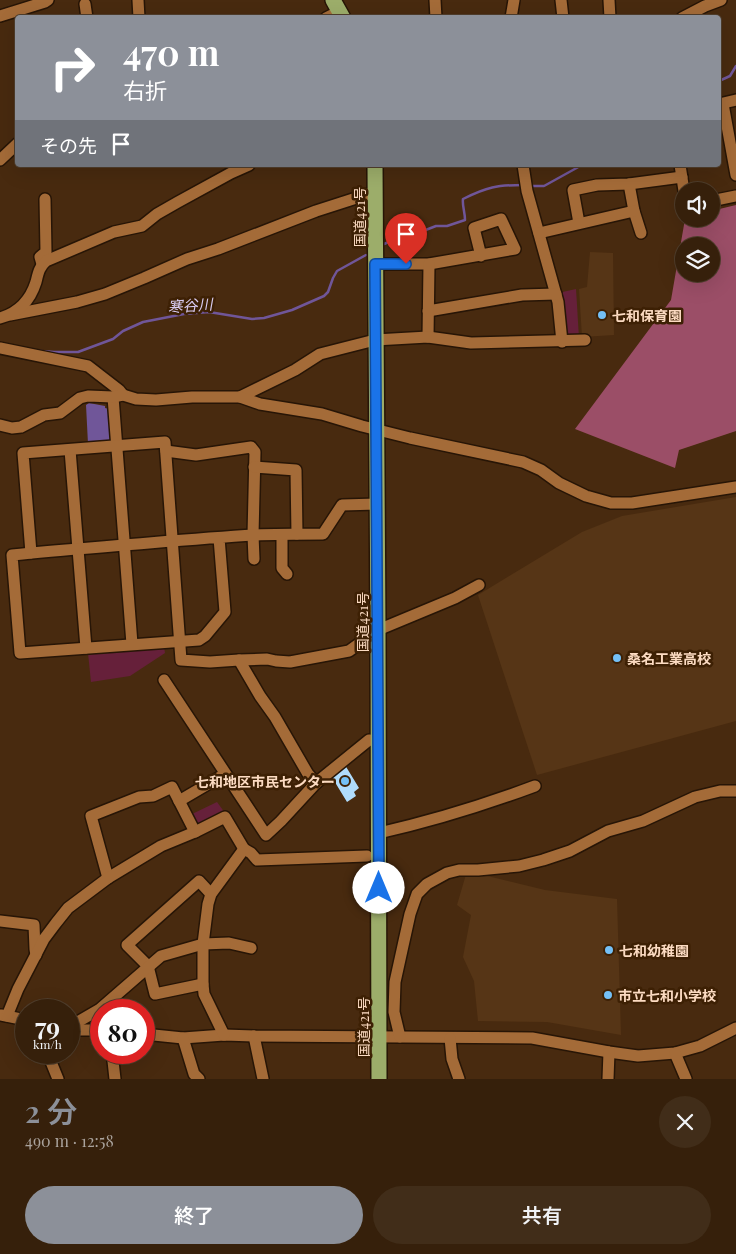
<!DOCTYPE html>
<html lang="ja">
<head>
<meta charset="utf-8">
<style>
  body { margin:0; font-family:"Playfair Display","Noto Sans JP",serif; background:#412d19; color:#f1f3f6; height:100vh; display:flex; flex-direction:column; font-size:19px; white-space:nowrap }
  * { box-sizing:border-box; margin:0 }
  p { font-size:16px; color:#aaa39d }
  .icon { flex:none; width:28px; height:28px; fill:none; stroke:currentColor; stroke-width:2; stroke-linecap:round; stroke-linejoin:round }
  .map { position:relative; height:1079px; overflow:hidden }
  .details { display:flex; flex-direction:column; background:#36200b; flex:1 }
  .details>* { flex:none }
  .guide { position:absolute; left:15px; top:15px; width:706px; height:152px; border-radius:5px; box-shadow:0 5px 20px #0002,0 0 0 1px #503e2c; background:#8c9099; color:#fff; overflow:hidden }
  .fabs { position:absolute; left:675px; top:182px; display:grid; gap:10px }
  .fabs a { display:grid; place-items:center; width:45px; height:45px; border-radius:50%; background:#36200b; box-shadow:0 5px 20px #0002,0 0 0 1px #503e2c; font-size:25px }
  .speed { position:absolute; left:15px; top:999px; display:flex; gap:10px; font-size:25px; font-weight:700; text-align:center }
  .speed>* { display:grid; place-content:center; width:65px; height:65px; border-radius:50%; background:#36200b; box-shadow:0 5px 20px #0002,0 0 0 1px #503e2c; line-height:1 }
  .speed small { font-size:12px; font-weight:400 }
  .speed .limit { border:8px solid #d22; background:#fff; color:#111 }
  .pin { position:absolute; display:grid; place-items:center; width:42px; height:42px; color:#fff; margin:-51px -21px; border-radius:50% 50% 50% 0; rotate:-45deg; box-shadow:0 0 5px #0007 }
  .pin .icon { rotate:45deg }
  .me { position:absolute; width:55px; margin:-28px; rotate:0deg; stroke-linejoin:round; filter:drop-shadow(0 0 4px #0008) }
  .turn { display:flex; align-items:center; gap:18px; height:105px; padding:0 25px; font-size:22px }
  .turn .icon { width:65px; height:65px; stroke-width:2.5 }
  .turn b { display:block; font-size:35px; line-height:42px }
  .then { display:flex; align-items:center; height:48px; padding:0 25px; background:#0003; gap:10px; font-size:19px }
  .round { display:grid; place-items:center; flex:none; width:52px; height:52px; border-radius:26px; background:#412d19 }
  .headline { display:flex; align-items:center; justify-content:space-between; height:85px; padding:0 25px }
  h1 { font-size:30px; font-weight:600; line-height:38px; color:#8c9099 }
  .primary-button { display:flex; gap:10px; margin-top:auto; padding:10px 25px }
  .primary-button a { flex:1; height:58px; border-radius:30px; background:#8c9099; color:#fff; font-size:20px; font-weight:600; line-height:58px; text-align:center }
  .primary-button a+a { background:#412d19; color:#f1f3f6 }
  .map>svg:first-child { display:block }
  .built { fill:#563516 }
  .green { fill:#66203a }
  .forest { fill:#9b4e67; fill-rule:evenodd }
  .water { fill:#705699 }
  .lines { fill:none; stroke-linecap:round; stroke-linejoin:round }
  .stream { stroke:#705699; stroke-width:2.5 }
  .building { fill:#b0dcfc }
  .minor-casing { stroke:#271506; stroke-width:14 }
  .highway-casing { stroke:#271506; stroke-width:18 }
  .minor { stroke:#a46b38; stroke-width:11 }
  .highway { stroke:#9cad6a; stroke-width:15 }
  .route-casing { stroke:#114b97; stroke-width:12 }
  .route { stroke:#1a73e8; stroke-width:9 }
  .poi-dot { fill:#74c0f6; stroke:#3d2004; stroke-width:2 }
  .labels { text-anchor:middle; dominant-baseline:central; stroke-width:5; stroke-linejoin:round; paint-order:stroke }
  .street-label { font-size:14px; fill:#fcdbc2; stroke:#3d2004 }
  .poi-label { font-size:14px; font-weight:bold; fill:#fcdbc2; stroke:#3d2004; text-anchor:start }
  .water-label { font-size:15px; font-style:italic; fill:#d9ccf3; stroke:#3d2004 }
</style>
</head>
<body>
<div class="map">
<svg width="736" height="1079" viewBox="0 0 736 1079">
  <rect width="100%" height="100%" fill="#482a0f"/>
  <g class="built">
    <path d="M 590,252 L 613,253 L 614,335 L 582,337 L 579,289 L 587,287 Z"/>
    <path d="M 736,497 L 736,721 L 537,775 L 478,595 L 582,532 L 622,516 Z"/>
    <path d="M 467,871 L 545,890 L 617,899 L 621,1035 L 547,1022 L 478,1021 L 474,981 L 463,957 L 471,915 L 457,905 Z"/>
  </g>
  <g class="green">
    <path d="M 576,289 L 579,338 L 563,340 L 558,293 Z"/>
    <path d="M 164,647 L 165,653 L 130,676 L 91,682 L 88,653 Z"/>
    <path d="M 217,802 L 225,813 L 199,827 L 190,815 Z"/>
  </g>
  <path class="forest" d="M 736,205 L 736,431 L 679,450 L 675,468 L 575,429 L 671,300 L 685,219 L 711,219 L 711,211 ZM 684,246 L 711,246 L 711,274 L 684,274 Z"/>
  <path class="water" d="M 89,403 L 105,406 L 105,408 L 110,409 L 113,440 L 88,444 L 86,405 Z"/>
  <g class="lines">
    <g class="stream">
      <path d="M 719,81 L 730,76 L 736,66"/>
      <path d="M 529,186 L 544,186 L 582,165"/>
      <path d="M 384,244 L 414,232 L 423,231 L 436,226 L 447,226 L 465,220 C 465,212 462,205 463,199 C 487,187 497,185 523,185"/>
      <path d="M 40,351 L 54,352 L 78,352 L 113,339 L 123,331 L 143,322 L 184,314 L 209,312 L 252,319 L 264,318 L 292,310 L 324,296 L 328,292 L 333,278 L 337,271 L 366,255"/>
    </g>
  </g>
  <path class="building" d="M 345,765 L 359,788 L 354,792 L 356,796 L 347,802 L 330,774 Z"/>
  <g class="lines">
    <defs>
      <g id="minor">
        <path d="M 138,0 L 139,18"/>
        <path d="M 435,0 L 436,18"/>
        <path d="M 561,0 L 563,18"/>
        <path d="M 609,0 L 610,18"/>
        <path d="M 85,4 L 87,18"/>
        <path d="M 0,16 L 45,2 L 48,0"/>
        <path d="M 326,18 L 340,11"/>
        <path d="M 511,18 L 514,0"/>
        <path d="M 682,18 L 705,6 L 721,0"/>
        <path d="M 719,104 L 736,100"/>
        <path d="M 723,104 L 736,175"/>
        <path d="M 0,160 L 18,143"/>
        <path d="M 523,165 L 527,191 L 558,302 L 562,342"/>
        <path d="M 680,165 L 684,191"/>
        <path d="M 629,184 L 634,211 L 641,233"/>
        <path d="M 711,201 L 736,196"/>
        <path d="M 579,223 L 573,190 L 597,185 L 629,184 L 682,177"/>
        <path d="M 539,233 L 634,211"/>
        <path d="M 42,264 L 40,257 L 46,252 L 45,199"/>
        <path d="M 375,264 L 429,264 L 515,249 L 501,219 L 474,228 L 481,256"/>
        <path d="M 428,311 L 522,295 L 556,294"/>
        <path d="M 10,315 L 77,302 L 105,294 L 144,278 L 187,259 L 218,249 L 316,211 L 375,192"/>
        <path d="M 0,318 C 18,313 30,301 36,282 C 38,274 39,267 46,261 L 114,232 L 142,226 L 157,214 L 178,202 L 231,173 L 249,165"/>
        <path d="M 428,337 L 429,264"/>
        <path d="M 0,348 L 88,366 L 119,390 L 123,395"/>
        <path d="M 113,397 L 132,644"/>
        <path d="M 240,397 L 295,370 L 320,354 L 375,340 L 428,337 L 471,343 L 585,340"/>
        <path d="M 0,425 L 12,428 L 21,427 L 44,415 L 60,413 L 80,398 L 88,396 L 113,397 L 123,395 L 136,399 L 156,400 L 192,397 L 240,397 L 260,404 L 322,414 L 362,426 L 410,438 L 523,462 L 541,470 L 559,483 L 586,496 L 611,503 L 632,503 L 736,487"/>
        <path d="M 70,450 L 86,648"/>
        <path d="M 166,451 L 196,455 L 251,447 L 255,452 L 253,535 L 254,559"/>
        <path d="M 254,467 L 296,470 L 297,534"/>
        <path d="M 282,535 L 282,568 L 287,574"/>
        <path d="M 219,538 L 225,612 L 205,636 L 199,640 L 20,653 L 12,555 C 58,550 103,547 149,543 C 184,540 220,537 255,535 C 278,534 301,534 323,534 L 342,505 L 377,504"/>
        <path d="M 31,553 L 23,453 L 165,442 L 181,660 L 210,662 L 239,660"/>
        <path d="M 164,680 L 266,835 L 281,821 L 316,783"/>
        <path d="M 378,741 L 369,740 L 316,783 L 308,774 L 275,717 L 260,696 L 239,660 L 267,659 L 276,661 L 290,662 L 349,651 L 378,630 L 455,598 L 479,585"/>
        <path d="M 179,801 L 225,774"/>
        <path d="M 379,833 C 432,821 484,805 535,786"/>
        <path d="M 108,878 L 91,816 L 139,797 L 153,796 L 172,787 L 195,832"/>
        <path d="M 0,921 L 34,925 L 35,949 L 36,955"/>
        <path d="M 203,984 L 155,994 L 148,966 L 127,945 L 199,881 L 211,894"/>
        <path d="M 1,1015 L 26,1020"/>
        <path d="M 7,1016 L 18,989 L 44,939 L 56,923 L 68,908 L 108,878 L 161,846 L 195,832 L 225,817 L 244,849 L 251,853 L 257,860 L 367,856"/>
        <path d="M 69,1027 L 100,1009 L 161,956 L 203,944 L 229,943 L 251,948"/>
        <path d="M 69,1030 L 101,1030"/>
        <path d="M 144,1034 L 183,1038 L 224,1035 L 254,1036 L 532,1038 L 609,1052 L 638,1056 L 675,1053 L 700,1046 L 736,1028"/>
        <path d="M 224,1035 L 204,994 L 203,984 L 203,944 L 208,904 L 211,894 L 244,849"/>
        <path d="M 254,1036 L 263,1079"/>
        <path d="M 400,1037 L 394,1012 L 395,982 L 410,914 L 417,894 L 427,884 L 447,873 L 459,870 L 478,870 L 519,866 L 543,860 L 570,851 L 608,831 L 643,821 L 695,797 L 720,791 L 736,791"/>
        <path d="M 183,1038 L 194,1074 L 199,1079"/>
        <path d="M 450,1038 L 452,1059 L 459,1079"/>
        <path d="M 47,1052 L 58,1079"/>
        <path d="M 112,1052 L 115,1079"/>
        <path d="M 675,1053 L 686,1079"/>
        <path d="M 608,1079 L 609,1052"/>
      </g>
      <g id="highway">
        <path d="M 333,0 L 343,18"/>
        <path d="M 375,165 L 378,630 L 379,1079"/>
      </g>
    </defs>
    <use href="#minor" class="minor-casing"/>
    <use href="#highway" class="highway-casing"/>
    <use href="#minor" class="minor"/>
    <use href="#highway" class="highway"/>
  </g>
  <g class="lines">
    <defs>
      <path id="route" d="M 379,888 L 375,264 L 406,264"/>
    </defs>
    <use href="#route" class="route-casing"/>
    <use href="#route" class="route"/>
  </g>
  <g class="poi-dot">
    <circle cx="602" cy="315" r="5"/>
    <circle cx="617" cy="658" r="5"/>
    <circle cx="345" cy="781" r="5"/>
    <circle cx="609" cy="950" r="5"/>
    <circle cx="608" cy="995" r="5"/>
  </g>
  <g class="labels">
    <g class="street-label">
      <text transform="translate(359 217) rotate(-90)">国道421号</text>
      <text transform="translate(362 622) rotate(-90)">国道421号</text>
      <text transform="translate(363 1027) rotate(-90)">国道421号</text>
    </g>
    <g class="poi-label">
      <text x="612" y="315">七和保育園</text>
      <text x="627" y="658">桑名工業高校</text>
      <text x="335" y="781" text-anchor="end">七和地区市民センター</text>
      <text x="619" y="950">七和幼稚園</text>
      <text x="618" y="995">市立七和小学校</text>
    </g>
    <g class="water-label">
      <text transform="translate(190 305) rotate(-4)">寒谷川</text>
    </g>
  </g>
</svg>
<div class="fabs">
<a><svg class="icon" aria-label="sound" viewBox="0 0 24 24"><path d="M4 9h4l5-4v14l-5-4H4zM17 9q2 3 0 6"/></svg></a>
<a><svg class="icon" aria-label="layers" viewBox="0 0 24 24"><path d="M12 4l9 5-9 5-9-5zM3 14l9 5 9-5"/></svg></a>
</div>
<div class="speed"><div>79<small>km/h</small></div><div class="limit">80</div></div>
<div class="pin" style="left:406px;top:264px;background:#d93025"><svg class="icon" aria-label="arrive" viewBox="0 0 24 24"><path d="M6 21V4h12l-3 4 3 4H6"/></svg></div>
<svg class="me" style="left:379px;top:888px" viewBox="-20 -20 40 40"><circle r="19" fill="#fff"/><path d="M0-13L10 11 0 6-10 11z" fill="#1a73e8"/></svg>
<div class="guide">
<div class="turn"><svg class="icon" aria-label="right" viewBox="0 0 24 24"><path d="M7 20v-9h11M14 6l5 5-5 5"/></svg><div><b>470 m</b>右折</div></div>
<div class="then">その先<svg class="icon" aria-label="arrive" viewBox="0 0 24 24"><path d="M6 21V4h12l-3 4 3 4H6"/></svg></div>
</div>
</div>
<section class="details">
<div class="headline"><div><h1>2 分</h1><p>490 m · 12:58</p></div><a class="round"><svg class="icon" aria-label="close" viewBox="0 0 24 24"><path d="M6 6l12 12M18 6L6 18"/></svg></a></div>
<div class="primary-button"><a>終了</a><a>共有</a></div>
</section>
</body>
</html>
